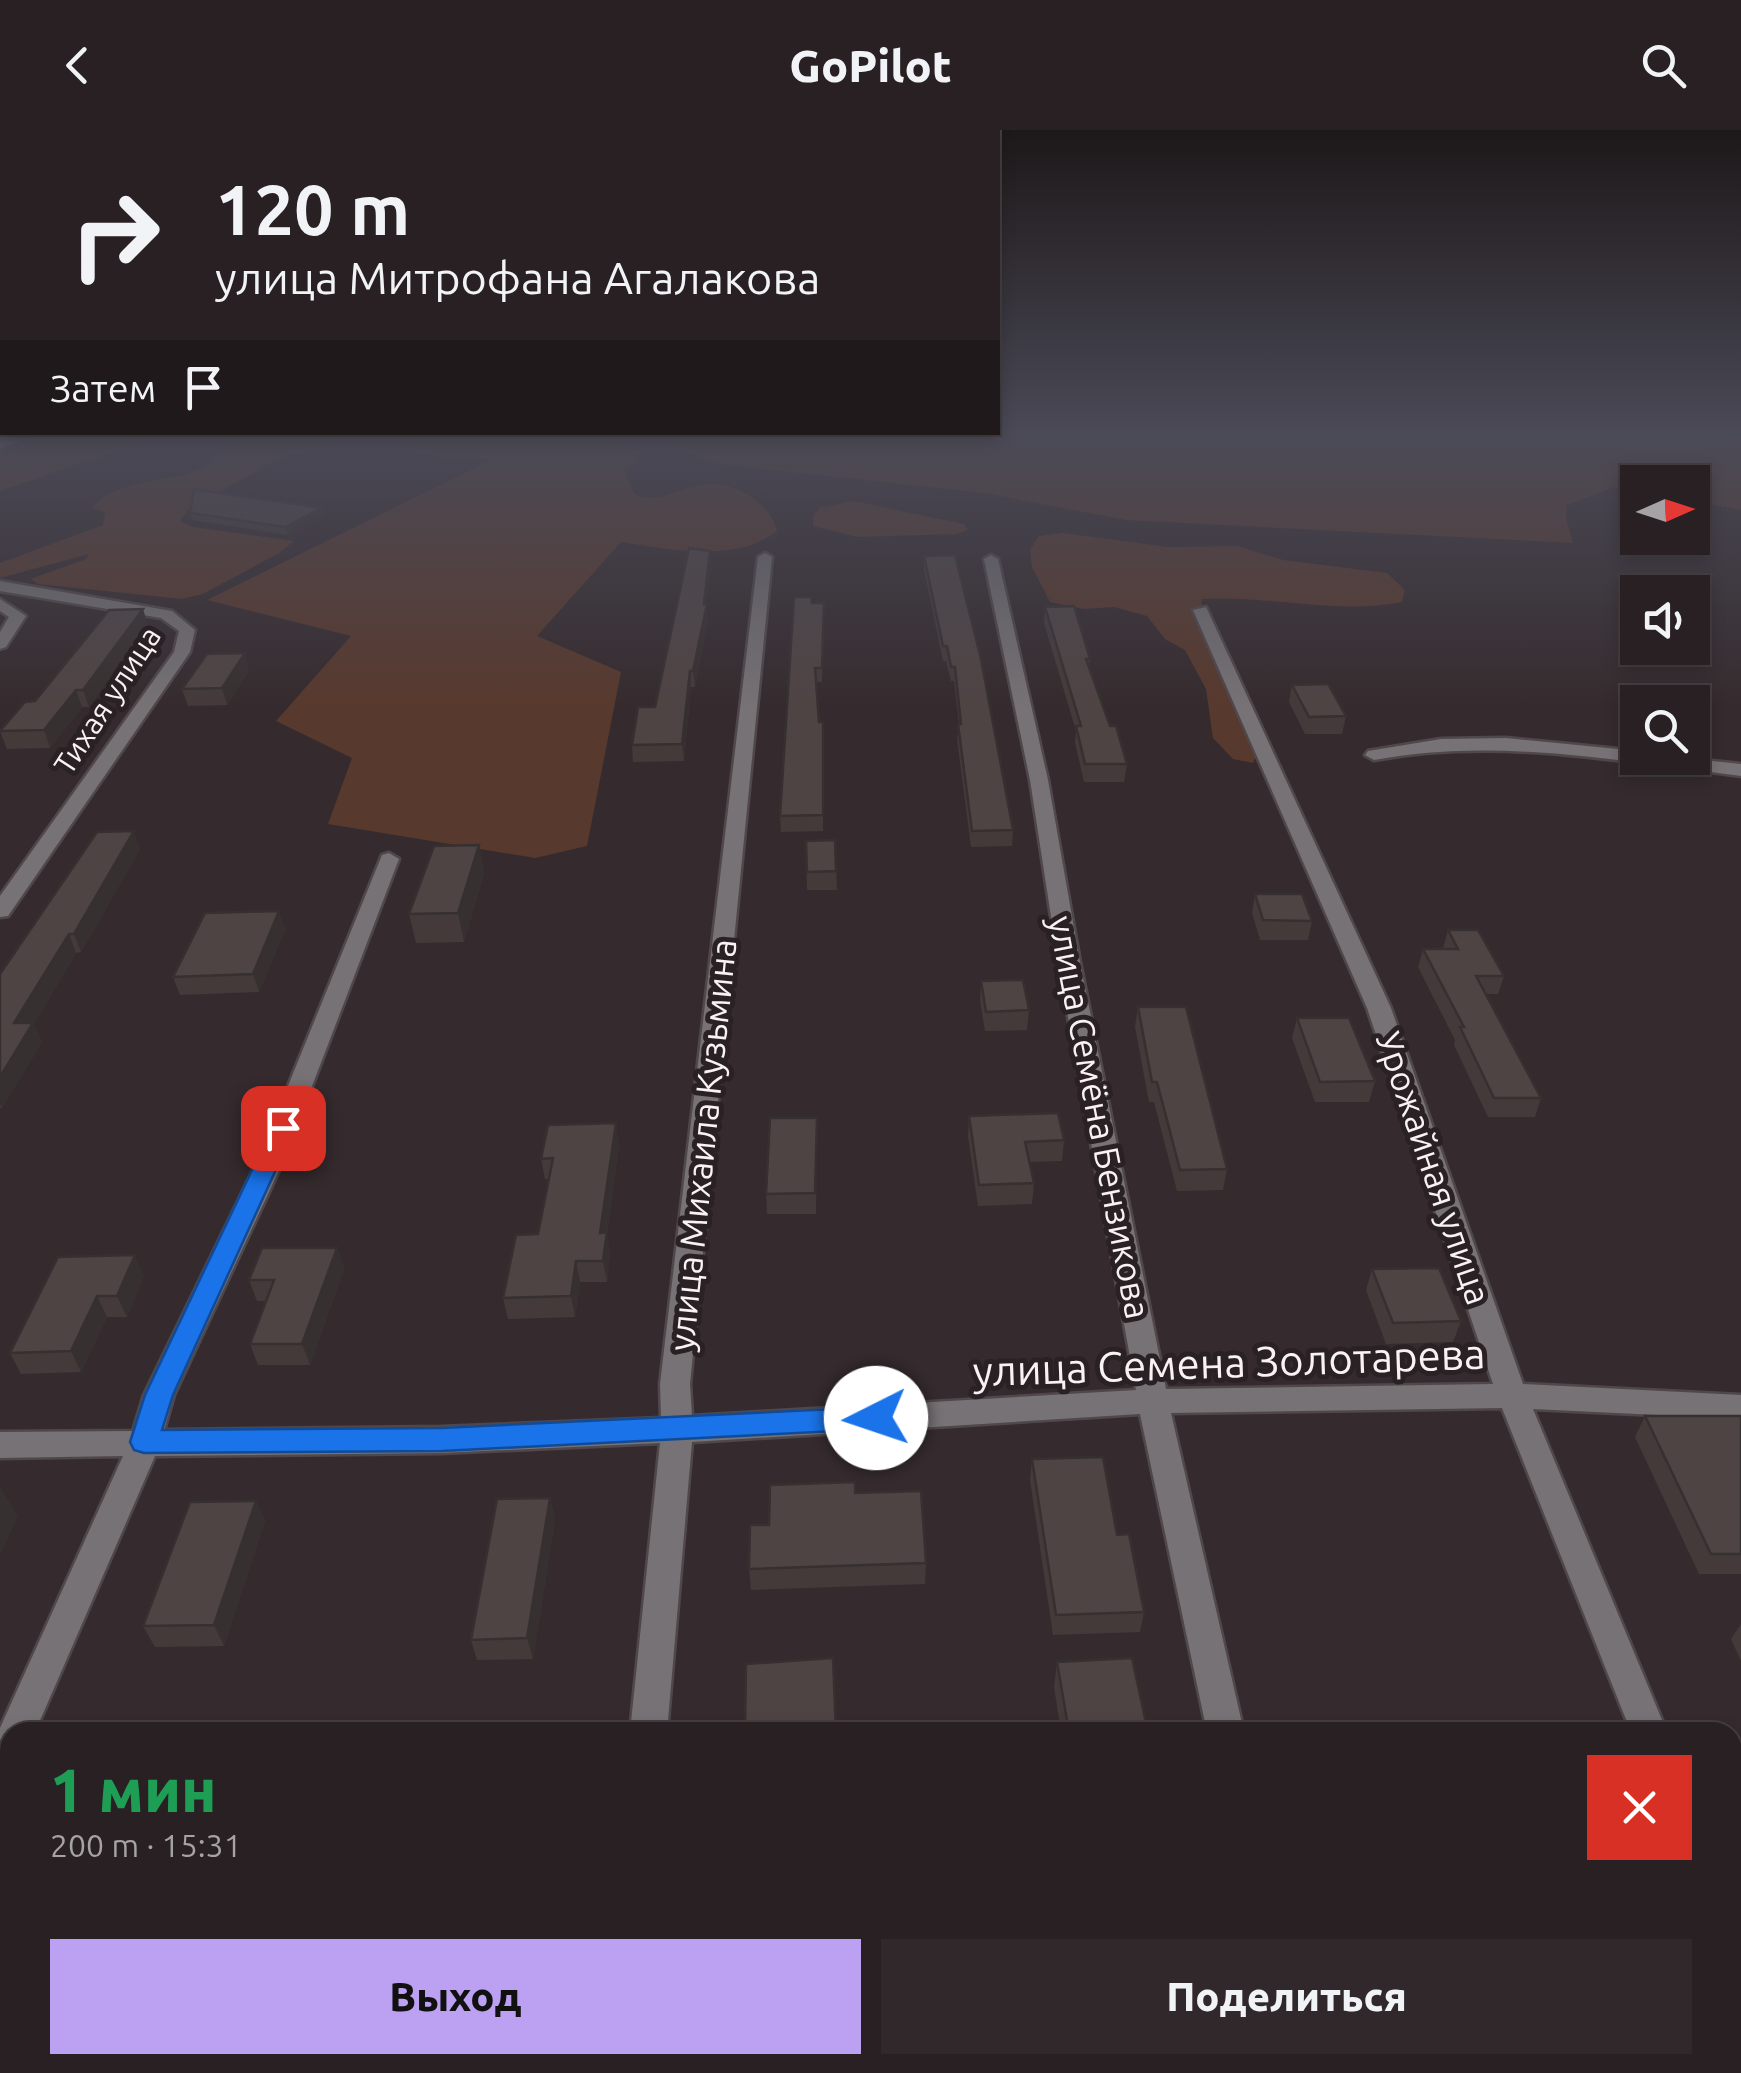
<!DOCTYPE html>
<html lang="ru">
<head>
<meta charset="utf-8">
<style>
  body { margin:0; font-family:Ubuntu,sans-serif; background:#30282a; color:#f1f3f6; height:100vh; display:flex; flex-direction:column; font-size:38px; white-space:nowrap }
  * { box-sizing:border-box; margin:0 }
  p { font-size:32px; color:#a5a3a5 }
  .icon { flex:none; width:55px; height:55px; fill:none; stroke:currentColor; stroke-width:2; stroke-linecap:round; stroke-linejoin:round }
  .map { position:relative; flex:1; overflow:hidden }
  .details { position:absolute; left:0px; top:1592px; width:1742px; height:352px; display:flex; flex-direction:column; background:#282022; border-radius:30px 30px 0 0; box-shadow:0 5px 15px #0003,0 0 0 2px #443e40 }
  .details>* { flex:none }
  .top-card { position:absolute; left:0px; top:0px; width:1000px; height:305px; box-shadow:0 5px 15px #0003,0 0 0 2px #443e40; background:#282022; color:#f1f3f6; overflow:hidden }
  .needle { width:65px; rotate:87deg }
  .tools { position:absolute; left:1620px; top:335px; display:grid; gap:20px }
  .tools a { display:grid; place-items:center; width:90px; height:90px; border-radius:0px; background:#282022; box-shadow:0 5px 15px #0003,0 0 0 2px #443e40; font-size:50px }
  .pin { position:absolute; display:grid; place-items:center; width:85px; height:85px; color:#fff; margin:-42px; border-radius:20px; box-shadow:0 5px 15px #0006 }
  .me { position:absolute; width:110px; margin:-55px; rotate:266deg; stroke-linejoin:round; filter:drop-shadow(0 0 8px #0008) }
  .turn { display:flex; align-items:center; gap:35px; height:210px; padding:0 50px; font-size:45px }
  .turn .icon { width:130px; height:130px; stroke-width:2.5 }
  .turn b { display:block; font-size:70px; line-height:85px }
  .then { display:flex; align-items:center; height:95px; padding:0 50px; background:#0003; gap:20px; font-size:38px }
  .round { display:grid; place-items:center; flex:none; width:105px; height:105px; border-radius:0px; background:#30282a }
  .summary { display:flex; align-items:center; justify-content:space-between; height:170px; padding:0 50px }
  h1 { font-size:60px; font-weight:800; line-height:75px; color:#1e9e55 }
  .cta { display:flex; gap:20px; margin-top:auto; padding:20px 50px }
  .cta a { flex:1; height:115px; border-radius:0px; background:#bca0f2; color:#111; font-size:40px; font-weight:800; line-height:115px; text-align:center }
  .cta a+a { background:#30282a; color:#f1f3f6 }
  header { display:flex; justify-content:space-between; align-items:center; height:130px; padding:0 50px; background:#282022; font-size:45px; font-weight:800 }
  .map>svg:first-child { display:block }
  .green { fill:#58392d }
  .lines { fill:none; stroke-linecap:round; stroke-linejoin:round }
  .minor-casing { stroke:#50474a; stroke-width:5 }
  .major-casing { stroke:#50474a; stroke-width:5 }
  .minor { fill:#767275; fill-rule:evenodd }
  .major { fill:#bdb5bc; fill-rule:evenodd }
  .wall { fill:#443a3a }
  .shaded-wall { fill:#373030 }
  .building { fill:#4f4444; stroke:#373030; stroke-width:2.5 }
  .route { fill:#1a73e8; stroke:#114b97; stroke-width:2.5 }
  .labels { text-anchor:middle; dominant-baseline:central; stroke-width:10; stroke-linejoin:round; paint-order:stroke }
  .far-street-label { font-size:30px; fill:#f9f2f4; stroke:#2a2125 }
  .street-label { font-size:35px; fill:#f9f2f4; stroke:#2a2125 }
  .near-street-label { font-size:42px; fill:#f9f2f4; stroke:#2a2125 }
</style>
</head>
<body>
<header><svg class="icon" aria-label="back" viewBox="0 0 24 24"><path d="M15 5l-7 7 7 7"/></svg>GoPilot<svg class="icon" aria-label="search" viewBox="0 0 24 24"><circle cx="10" cy="10" r="6"/><path d="M15 15l6 6"/></svg></header>
<div class="map">
<svg width="1741" height="1943" viewBox="0 0 1741 1943">
  <rect width="100%" height="100%" fill="#352b2e"/>
  <g class="green">
    <path d="M 46,307 L 158,307 L 0,361 L 0,322 Z"/>
    <path d="M 218,307 L 369,307 L 285,326 L 189,378 L 180,391 L 193,397 L 294,411 L 279,423 L 203,464 L 182,469 L 38,454 L 31,449 L 86,429 L 89,424 L 0,448 L 0,433 L 103,395 L 105,382 L 91,378 C 129,338 194,362 227,317 L 218,312 Z"/>
    <path d="M 384,307 L 595,307 L 639,320 L 635,333 L 624,339 L 634,364 C 670,381 697,334 748,365 C 763,375 772,383 777,401 C 737,434 668,419 621,412 L 537,506 L 621,542 L 587,716 L 535,728 L 328,694 L 352,628 L 276,591 L 351,506 L 207,470 L 489,331 L 485,328 L 432,326 L 407,320 L 399,310 Z"/>
    <path d="M 645,307 L 1728,307 L 1741,310 L 1741,380 L 1693,371 L 1692,352 L 1638,352 L 1637,362 L 1614,357 L 1567,375 L 1566,388 L 1573,413 L 1126,390 L 985,363 L 718,334 Z"/>
    <path d="M 854,371 L 964,394 L 968,400 L 956,404 L 858,407 L 813,396 L 813,386 L 819,378 Z"/>
    <path d="M 1063,403 L 1168,417 L 1237,416 L 1283,430 L 1387,443 L 1405,460 L 1402,472 C 1336,485 1269,465 1202,469 L 1201,480 L 1261,615 L 1253,633 L 1233,629 L 1213,608 L 1206,559 L 1185,520 L 1165,509 L 1147,486 L 1114,477 L 1084,479 L 1050,472 L 1032,437 L 1030,420 L 1039,406 Z"/>
    <path d="M 248,1935 L 556,1935 L 554,1943 L 245,1943 Z"/>
  </g>
  <g class="lines">
    <defs>
      <g id="minor">
        <path d="M 765,423 L 772,427 L 690,1254 L 692,1286 L 1136,1260 L 1058,832 L 1030,650 L 984,429 L 991,425 L 998,429 L 1048,650 L 1080,832 L 1166,1259 L 1493,1254 L 1367,878 L 1193,480 L 1206,477 L 1391,878 L 1523,1254 L 1741,1265 L 1741,1289 L 1533,1279 L 1667,1602 L 1631,1602 L 1502,1278 L 1171,1283 L 1244,1602 L 1207,1602 L 1140,1284 L 692,1312 L 667,1602 L 630,1602 L 660,1313 L 441,1323 L 155,1326 L 35,1602 L 10,1602 L 10,1655 L 0,1659 L 0,1598 L 123,1326 L 0,1328 L 0,1302 L 133,1301 L 144,1265 L 257,1032 L 382,725 L 389,723 L 399,729 L 283,1032 L 174,1265 L 164,1300 L 441,1297 L 661,1288 L 660,1254 L 758,427 Z"/>
        <path d="M 0,451 L 172,481 L 195,500 L 190,522 L 8,786 L 0,787 L 0,766 L 174,522 L 179,501 L 161,488 L 0,461 Z"/>
        <path d="M 0,469 L 26,486 L 6,517 L 0,519 L 0,502 L 9,487 L 0,481 Z"/>
        <path d="M 1506,608 L 1638,621 L 1638,628 L 1684,628 L 1741,634 L 1741,646 C 1618,631 1497,607 1374,630 L 1365,625 L 1368,621 L 1441,609 Z"/>
        <path d="M 1732,1788 L 1741,1791 L 1741,1850 L 1732,1846 Z"/>
        <rect x="595" y="1935" width="44" height="8"/>
        <path d="M 1275,1935 L 1319,1935 L 1321,1943 L 1277,1943 Z"/>
      </g>
      <path id="major" d="M 13,307 L 31,307 L 0,319 L 0,311 Z"/>
    </defs>
    <use href="#minor" class="minor-casing"/>
    <use href="#major" class="major-casing"/>
    <use href="#minor" class="minor"/>
    <use href="#major" class="major"/>
  </g>
  <g class="wall">
    <path d="M 190,383 L 324,385 L 287,405 L 192,390 Z"/>
    <path d="M 710,421 L 711,436 L 706,474 L 708,489 L 695,557 L 691,557 L 684,631 L 633,632 L 632,615 L 655,577 Z"/>
    <path d="M 924,426 L 1013,700 L 1012,716 L 971,717 L 957,609 L 959,594 L 954,551 L 951,551 L 946,531 L 943,531 L 924,440 Z"/>
    <path d="M 812,473 L 824,473 L 822,552 L 816,552 L 819,592 L 823,592 L 823,701 L 781,702 L 780,686 Z"/>
    <path d="M 1045,477 L 1090,529 L 1089,538 L 1110,596 L 1127,634 L 1124,652 L 1084,652 L 1075,613 L 1076,601 L 1044,493 Z"/>
    <path d="M 148,495 L 89,577 L 82,577 L 50,618 L 7,619 L 0,601 L 35,571 Z"/>
    <path d="M 249,540 L 227,575 L 188,576 L 182,559 Z"/>
    <path d="M 1292,555 L 1346,586 L 1342,604 L 1305,604 L 1289,572 Z"/>
    <path d="M 835,710 L 837,760 L 807,760 L 806,711 Z"/>
    <path d="M 479,715 L 484,743 L 464,812 L 416,813 L 409,784 Z"/>
    <path d="M 140,719 L 81,822 L 76,823 L 34,894 L 42,912 L 2,978 L 0,978 L 0,844 Z"/>
    <path d="M 1255,764 L 1312,791 L 1308,810 L 1260,810 L 1252,783 Z"/>
    <path d="M 279,781 L 285,800 L 259,862 L 180,865 L 173,847 Z"/>
    <path d="M 1448,800 L 1504,846 L 1498,864 L 1486,864 L 1541,968 L 1535,987 L 1488,987 L 1454,915 L 1455,910 L 1418,837 L 1423,819 L 1443,818 Z"/>
    <path d="M 981,851 L 1029,880 L 1027,900 L 985,901 L 980,871 Z"/>
    <path d="M 1138,877 L 1227,1039 L 1223,1060 L 1177,1061 L 1154,972 L 1149,972 L 1135,897 Z"/>
    <path d="M 1297,888 L 1375,951 L 1369,972 L 1315,972 L 1292,908 Z"/>
    <path d="M 969,986 L 1064,1010 L 1062,1031 L 1029,1032 L 1034,1053 L 1032,1074 L 978,1076 L 968,1006 Z"/>
    <path d="M 817,988 L 816,1084 L 767,1084 L 766,1064 Z"/>
    <path d="M 619,1014 L 607,1103 L 610,1123 L 607,1152 L 580,1152 L 575,1187 L 508,1189 L 503,1168 L 538,1104 L 549,1049 L 545,1049 L 541,1029 Z"/>
    <path d="M 337,1118 L 344,1139 L 310,1235 L 258,1235 L 250,1214 L 266,1171 L 257,1171 L 249,1150 Z"/>
    <path d="M 58,1127 L 144,1146 L 127,1187 L 107,1187 L 81,1242 L 21,1244 L 10,1223 Z"/>
    <path d="M 1372,1139 L 1461,1191 L 1453,1212 L 1386,1214 L 1366,1160 Z"/>
    <path d="M 1645,1286 L 1741,1286 L 1741,1444 L 1699,1444 L 1635,1307 Z"/>
    <path d="M 1032,1329 L 1144,1482 L 1140,1502 L 1053,1505 L 1030,1350 Z"/>
    <path d="M 855,1363 L 926,1433 L 925,1454 L 751,1460 L 749,1439 L 769,1395 Z"/>
    <path d="M 550,1368 L 555,1389 L 533,1529 L 477,1530 L 471,1510 Z"/>
    <path d="M 256,1371 L 265,1391 L 224,1516 L 155,1517 L 143,1496 Z"/>
    <path d="M 1741,1494 L 1741,1531 L 1731,1509 Z"/>
    <path d="M 1057,1532 L 1148,1602 L 1061,1602 L 1054,1557 Z"/>
    <path d="M 10,1792 L 10,1935 L 77,1935 L 75,1943 L 0,1943 L 0,1819 Z"/>
    <path d="M 1090,1935 L 1197,1935 L 1198,1941 L 1197,1943 L 1091,1943 Z"/>
  </g>
  <g class="shaded-wall">
    <path d="M 322,378 L 324,385 L 287,405 L 285,397 Z"/>
    <path d="M 710,421 L 711,436 L 705,483 L 707,474 L 708,489 L 695,557 L 693,541 Z"/>
    <path d="M 143,479 L 148,495 L 89,577 L 83,560 Z"/>
    <path d="M 245,523 L 249,540 L 227,575 L 222,558 Z"/>
    <path d="M 690,541 L 691,557 L 684,631 L 682,614 Z"/>
    <path d="M 76,560 L 82,577 L 50,618 L 44,600 Z"/>
    <path d="M 134,701 L 140,719 L 81,822 L 74,804 Z"/>
    <path d="M 479,715 L 484,743 L 464,812 L 458,783 Z"/>
    <path d="M 279,781 L 285,800 L 259,862 L 253,844 Z"/>
    <path d="M 69,804 L 76,823 L 34,894 L 42,912 L 2,978 L 0,974 L 0,947 L 14,893 Z"/>
    <path d="M 616,993 L 619,1014 L 604,1124 L 600,1103 Z"/>
    <path d="M 607,1102 L 610,1123 L 607,1152 L 603,1131 Z"/>
    <path d="M 337,1118 L 344,1139 L 310,1235 L 302,1214 Z"/>
    <path d="M 135,1125 L 144,1146 L 127,1187 L 117,1166 Z"/>
    <path d="M 576,1131 L 580,1152 L 575,1187 L 571,1166 Z"/>
    <path d="M 97,1166 L 107,1187 L 81,1242 L 71,1221 Z"/>
    <path d="M 0,1357 L 18,1386 L 0,1426 Z"/>
    <path d="M 550,1368 L 555,1389 L 533,1529 L 527,1508 Z"/>
    <path d="M 256,1371 L 265,1391 L 224,1516 L 214,1495 Z"/>
    <path d="M 58,1935 L 77,1935 L 75,1943 L 55,1943 Z"/>
  </g>
  <g class="building">
    <path d="M 194,359 L 322,378 L 285,397 L 190,383 Z"/>
    <path d="M 689,418 L 710,421 L 704,474 L 707,474 L 693,541 L 690,541 L 682,614 L 632,615 L 638,577 L 655,577 Z"/>
    <path d="M 955,425 L 981,529 L 1013,700 L 972,701 L 958,594 L 961,594 L 955,537 L 951,537 L 947,516 L 943,516 L 924,426 Z"/>
    <path d="M 794,467 L 811,467 L 812,473 L 824,473 L 822,538 L 815,538 L 819,592 L 823,592 L 823,685 L 780,686 Z"/>
    <path d="M 1074,476 L 1090,529 L 1086,529 L 1110,596 L 1116,596 L 1127,634 L 1085,634 L 1076,596 L 1081,596 L 1045,477 Z"/>
    <path d="M 143,479 L 83,560 L 76,560 L 44,600 L 0,601 L 25,572 L 35,571 L 109,480 Z"/>
    <path d="M 245,523 L 222,558 L 182,559 L 207,524 Z"/>
    <path d="M 1328,554 L 1346,586 L 1309,587 L 1292,555 Z"/>
    <path d="M 134,701 L 74,804 L 69,804 L 14,893 L 33,893 L 0,947 L 0,844 L 97,702 Z"/>
    <path d="M 835,710 L 836,741 L 807,742 L 806,711 Z"/>
    <path d="M 479,715 L 458,783 L 409,784 L 434,716 Z"/>
    <path d="M 1255,764 L 1302,764 L 1312,791 L 1263,790 Z"/>
    <path d="M 279,781 L 253,844 L 173,847 L 205,783 Z"/>
    <path d="M 1448,800 L 1478,800 L 1504,846 L 1476,846 L 1541,968 L 1494,968 L 1460,897 L 1464,897 L 1423,819 L 1458,819 Z"/>
    <path d="M 1023,850 L 1029,880 L 986,882 L 981,851 Z"/>
    <path d="M 1138,877 L 1186,877 L 1227,1039 L 1180,1040 L 1157,952 L 1152,952 Z"/>
    <path d="M 1297,888 L 1349,888 L 1375,951 L 1320,952 Z"/>
    <path d="M 1058,983 L 1064,1010 L 1025,1012 L 1034,1053 L 979,1055 L 969,986 Z"/>
    <path d="M 770,988 L 817,988 L 815,1063 L 766,1064 Z"/>
    <path d="M 616,993 L 600,1103 L 607,1102 L 603,1131 L 576,1131 L 571,1166 L 503,1168 L 516,1105 L 538,1104 L 553,1028 L 541,1029 L 548,995 Z"/>
    <path d="M 262,1118 L 337,1118 L 302,1214 L 250,1214 L 274,1150 L 249,1150 Z"/>
    <path d="M 135,1125 L 117,1166 L 97,1166 L 71,1221 L 10,1223 L 58,1127 Z"/>
    <path d="M 1439,1138 L 1461,1191 L 1393,1193 L 1372,1139 Z"/>
    <path d="M 1645,1286 L 1741,1286 L 1741,1424 L 1711,1424 Z"/>
    <path d="M 1103,1327 L 1117,1405 L 1129,1404 L 1144,1482 L 1056,1485 L 1032,1329 Z"/>
    <path d="M 855,1352 L 855,1363 L 921,1361 L 926,1433 L 749,1439 L 750,1395 L 769,1395 L 770,1355 Z"/>
    <path d="M 550,1368 L 527,1508 L 471,1510 L 497,1369 Z"/>
    <path d="M 256,1371 L 214,1495 L 143,1496 L 190,1372 Z"/>
    <path d="M 833,1528 L 836,1602 L 745,1602 L 746,1534 Z"/>
    <path d="M 1132,1528 L 1148,1602 L 1069,1602 L 1057,1532 Z"/>
    <path d="M 10,1792 L 10,1935 L 58,1935 L 55,1943 L 0,1943 L 0,1899 L 7,1881 L 0,1881 L 0,1819 Z"/>
    <path d="M 1098,1935 L 1197,1935 L 1198,1941 L 1165,1943 L 1099,1943 Z"/>
  </g>
  <linearGradient id="sky" x2="0" y2="1"><stop stop-color="#1d1819"/><stop offset="0.53" stop-color="#4b4a57"/><stop offset="1" stop-color="#4b4a57" stop-opacity="0"/></linearGradient>
  <rect width="1741" height="579" fill="url(#sky)"/>
  <path class="route" d="M 283,991 L 295,998 L 173,1265 L 162,1300 L 442,1298 L 876,1277 L 886,1280 L 890,1288 L 886,1296 L 876,1299 L 442,1321 L 144,1323 L 134,1320 L 130,1312 L 145,1265 L 272,998 Z"/>
  <g class="labels">
    <g class="far-street-label">
      <text transform="translate(107 570) rotate(-57)">Тихая улица</text>
    </g>
    <g class="street-label">
      <text transform="translate(1100 987) rotate(79)">улица Семёна Бензикова</text>
      <text transform="translate(702 1015) rotate(-84)">улица Михаила Кузьмина</text>
      <text transform="translate(1434 1038) rotate(71)">Урожайная улица</text>
    </g>
    <g class="near-street-label">
      <text transform="translate(1229 1232) rotate(-2)">улица Семена Золотарева</text>
    </g>
  </g>
</svg>
<div class="tools">
<a><svg class="needle" viewBox="-14 -14 28 28"><path d="M0-13l5 13h-10z" fill="#e53935"/><path d="M0 13l5-13h-10z" fill="#a5a3a5"/></svg></a>
<a><svg class="icon" aria-label="sound" viewBox="0 0 24 24"><path d="M4 9h4l5-4v14l-5-4H4zM17 9q2 3 0 6"/></svg></a>
<a><svg class="icon" aria-label="search" viewBox="0 0 24 24"><circle cx="10" cy="10" r="6"/><path d="M15 15l6 6"/></svg></a>
</div>
<div class="pin" style="left:283px;top:998px;background:#d93025"><svg class="icon" aria-label="arrive" viewBox="0 0 24 24"><path d="M6 21V4h12l-3 4 3 4H6"/></svg></div>
<svg class="me" style="left:876px;top:1288px" viewBox="-20 -20 40 40"><circle r="19" fill="#fff"/><path d="M0-13L10 11 0 6-10 11z" fill="#1a73e8"/></svg>
<div class="top-card">
<div class="turn"><svg class="icon" aria-label="right" viewBox="0 0 24 24"><path d="M7 20v-9h11M14 6l5 5-5 5"/></svg><div><b>120 m</b>улица Митрофана Агалакова</div></div>
<div class="then">Затем<svg class="icon" aria-label="arrive" viewBox="0 0 24 24"><path d="M6 21V4h12l-3 4 3 4H6"/></svg></div>
</div>
<section class="details">
<div class="summary"><div><h1>1 мин</h1><p>200 m · 15:31</p></div><a class="round" style="background:#d93025;color:#fff"><svg class="icon" aria-label="close" viewBox="0 0 24 24"><path d="M6 6l12 12M18 6L6 18"/></svg></a></div>
<div class="cta"><a>Выход</a><a>Поделиться</a></div>
</section>
</div>
</body>
</html>
